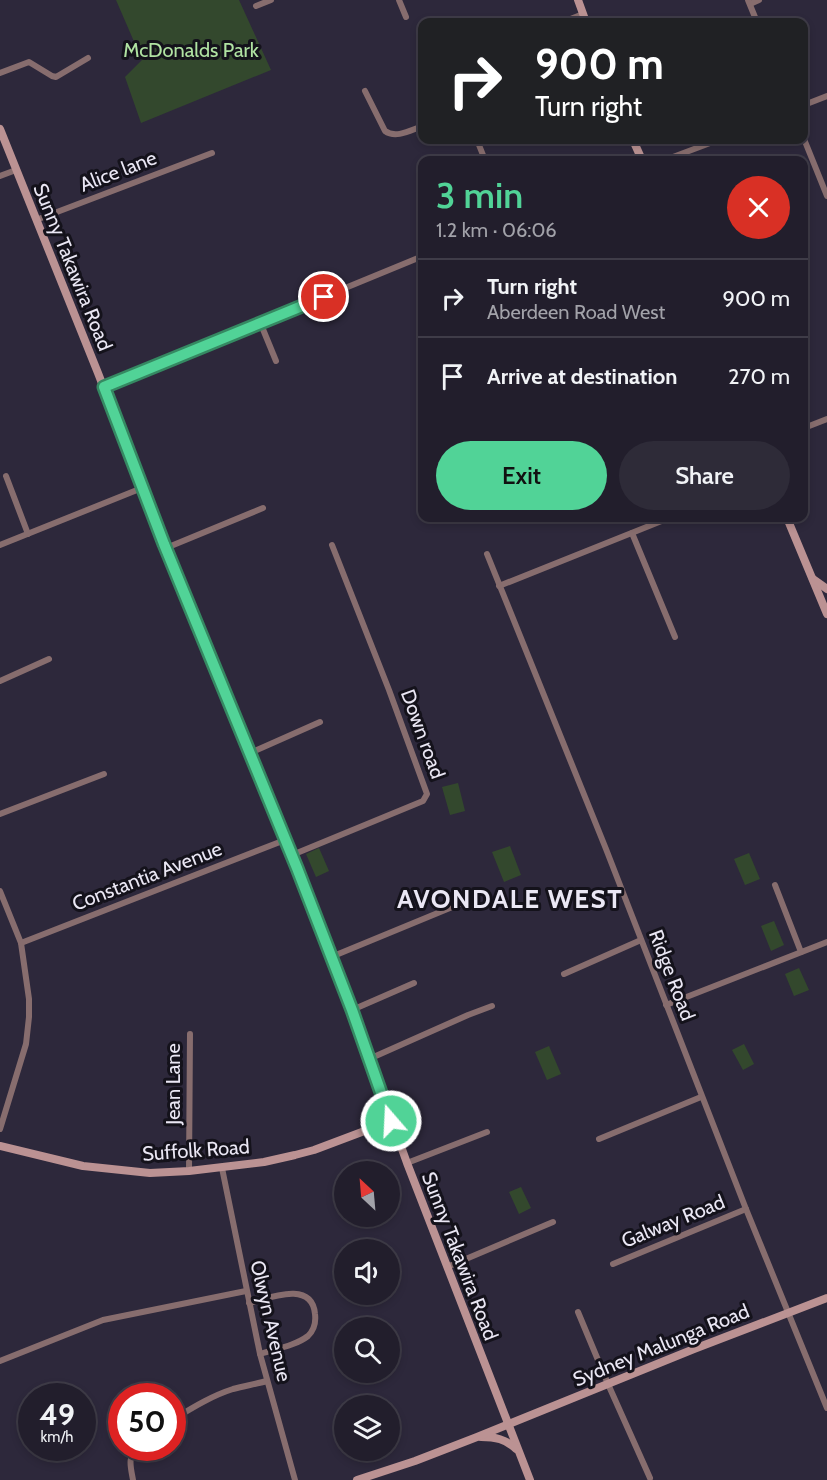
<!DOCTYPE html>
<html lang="en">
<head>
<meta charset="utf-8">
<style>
  body { margin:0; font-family:Cabin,sans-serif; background:#2e2b38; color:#f1f3f6; height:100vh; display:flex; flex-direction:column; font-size:22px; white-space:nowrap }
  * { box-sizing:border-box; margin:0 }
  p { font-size:20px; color:#a2a2a9 }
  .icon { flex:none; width:33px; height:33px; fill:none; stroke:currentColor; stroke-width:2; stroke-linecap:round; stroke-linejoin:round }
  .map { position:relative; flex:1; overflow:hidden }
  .side { position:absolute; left:418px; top:156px; width:390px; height:366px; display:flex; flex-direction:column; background:#221e2c; border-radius:12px; box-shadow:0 3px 9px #0003,0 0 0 2px #3f3c48 }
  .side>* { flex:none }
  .top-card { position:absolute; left:418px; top:18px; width:390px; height:126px; border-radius:12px; box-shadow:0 3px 9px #0003,0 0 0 2px #3f3c48; background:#202124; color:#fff; overflow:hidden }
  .needle { width:39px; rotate:334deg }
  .buttons { position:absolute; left:334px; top:1161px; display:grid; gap:12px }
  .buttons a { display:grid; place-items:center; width:66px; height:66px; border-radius:50%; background:#221e2c; box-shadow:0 3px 9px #0003,0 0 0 2px #3f3c48; font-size:30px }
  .speed { position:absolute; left:18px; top:1383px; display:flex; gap:12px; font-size:30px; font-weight:700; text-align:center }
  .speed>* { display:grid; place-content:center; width:78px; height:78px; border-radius:50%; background:#221e2c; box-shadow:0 3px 9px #0003,0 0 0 2px #3f3c48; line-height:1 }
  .speed small { font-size:15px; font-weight:400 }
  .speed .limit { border:9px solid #d22; background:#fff; color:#111 }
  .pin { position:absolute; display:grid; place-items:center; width:51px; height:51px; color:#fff; margin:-26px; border:3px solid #fff; border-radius:50%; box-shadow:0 2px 6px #0007 }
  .me { position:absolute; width:66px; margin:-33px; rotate:341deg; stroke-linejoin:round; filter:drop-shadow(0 0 4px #0008) }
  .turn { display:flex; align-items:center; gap:21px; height:126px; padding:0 18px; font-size:27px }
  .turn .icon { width:78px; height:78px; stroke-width:2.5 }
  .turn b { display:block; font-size:42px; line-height:51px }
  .round { display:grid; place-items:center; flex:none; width:63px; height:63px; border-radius:32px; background:#2e2b38 }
  .head { display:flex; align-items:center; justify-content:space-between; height:102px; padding:0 18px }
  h1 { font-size:36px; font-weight:600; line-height:45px; color:#51d397 }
  .cta { display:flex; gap:12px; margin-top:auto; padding:12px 18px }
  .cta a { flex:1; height:69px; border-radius:36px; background:#51d397; color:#111; font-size:24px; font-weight:600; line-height:69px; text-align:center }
  .cta a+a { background:#2e2b38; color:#f1f3f6 }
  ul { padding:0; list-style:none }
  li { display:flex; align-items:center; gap:18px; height:78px; padding:0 18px; border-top:2px solid #3f3c48 }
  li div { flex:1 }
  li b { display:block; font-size:22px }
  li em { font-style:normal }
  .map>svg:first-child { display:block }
  .green { fill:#33482d }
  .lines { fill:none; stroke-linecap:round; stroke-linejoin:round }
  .street { stroke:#876d6e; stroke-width:6 }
  .secondary { stroke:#bb9293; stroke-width:8 }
  .route-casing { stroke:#358962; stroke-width:15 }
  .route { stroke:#51d397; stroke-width:10 }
  .labels { text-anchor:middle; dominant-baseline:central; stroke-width:6; stroke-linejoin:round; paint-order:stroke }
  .park-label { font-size:20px; fill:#b0e3a2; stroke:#14121b }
  .street-label { font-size:20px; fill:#eae7f4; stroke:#14121b }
  .district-label { font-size:26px; font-weight:bold; letter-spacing:1.5px; fill:#eae7f4; stroke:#14121b }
</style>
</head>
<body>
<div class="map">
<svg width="827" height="1480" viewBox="0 0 827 1480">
  <rect width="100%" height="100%" fill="#2d283b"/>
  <g class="green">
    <path d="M 116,0 L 239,0 L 271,70 L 141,123 L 125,77 L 142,60 Z"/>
    <path d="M 458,783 L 465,811 L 450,815 L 442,787 Z"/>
    <path d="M 510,846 L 521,875 L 504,882 L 492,852 Z"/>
    <path d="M 319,848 L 329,871 L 316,877 L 306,854 Z"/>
    <path d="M 749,853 L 760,879 L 745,885 L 734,859 Z"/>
    <path d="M 774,921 L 784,945 L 771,951 L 761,926 Z"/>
    <path d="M 799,968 L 809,990 L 794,996 L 785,974 Z"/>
    <path d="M 744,1044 L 754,1064 L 743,1070 L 732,1050 Z"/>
    <path d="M 549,1046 L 561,1074 L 547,1080 L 535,1052 Z"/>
    <path d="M 521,1187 L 531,1208 L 519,1214 L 509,1192 Z"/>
  </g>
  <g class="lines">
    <g class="street">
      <path d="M 399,0 L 406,17"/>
      <path d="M 748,0 L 757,22"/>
      <path d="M 750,4 L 759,0"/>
      <path d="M 256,6 L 271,0"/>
      <path d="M 563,22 L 583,14"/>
      <path d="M 0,73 L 29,62 L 52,76 L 56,77 L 88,58"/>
      <path d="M 365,91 L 385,131 C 396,139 411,130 423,126"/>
      <path d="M 804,105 L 827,96"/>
      <path d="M 804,139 L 827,196"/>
      <path d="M 477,140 L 485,160"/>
      <path d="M 665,160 L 718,140"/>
      <path d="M 0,176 L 16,170"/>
      <path d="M 36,220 L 212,153"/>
      <path d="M 260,322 L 276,361"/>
      <path d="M 104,387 L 423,256"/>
      <path d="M 804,428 L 827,419"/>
      <path d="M 6,476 L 28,534"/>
      <path d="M 632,533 L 675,637"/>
      <path d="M 0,545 L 142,488"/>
      <path d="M 166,548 L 263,508"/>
      <path d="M 487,554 L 606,849 L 746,1209 L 827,1408"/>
      <path d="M 499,586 L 669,518"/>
      <path d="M 0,681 L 49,659"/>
      <path d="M 250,753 L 320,722"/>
      <path d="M 0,814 L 104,774"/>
      <path d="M 292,855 L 423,801 L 427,794 L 389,690 L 332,545"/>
      <path d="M 775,885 L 801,952"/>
      <path d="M 0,891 L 21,943 L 29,999 L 29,1017 L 26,1044 L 0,1129"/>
      <path d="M 21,943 L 285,840"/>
      <path d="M 331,957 L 462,903"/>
      <path d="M 564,974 L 641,940"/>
      <path d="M 666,1005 L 827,942"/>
      <path d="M 352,1010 L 414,983"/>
      <path d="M 369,1059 L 468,1015 L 492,1006"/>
      <path d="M 599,1139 L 701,1097"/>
      <path d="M 407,1163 L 487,1132"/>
      <path d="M 222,1168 L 260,1354 L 295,1480"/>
      <path d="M 189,1171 L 190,1034"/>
      <path d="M 613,1264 L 746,1209"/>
      <path d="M 447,1267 L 553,1222"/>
      <path d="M 249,1303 C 269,1298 312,1280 315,1314 C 316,1322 314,1330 308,1336 C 295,1346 275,1349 260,1354"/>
      <path d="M 578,1312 L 608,1384 L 650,1478"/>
      <path d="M 0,1361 L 103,1320 L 246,1291"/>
      <path d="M 172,1420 C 192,1408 211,1396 233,1389 C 244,1386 256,1384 267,1381"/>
      <path d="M 133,1480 C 131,1468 127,1457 137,1448"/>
    </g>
    <g class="secondary">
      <path d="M 578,0 L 586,22"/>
      <path d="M 0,129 L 98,373 L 164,544 L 292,855 L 352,1010 L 407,1163 L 530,1480"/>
      <path d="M 633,140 L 642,160"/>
      <path d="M 787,518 L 827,614"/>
      <path d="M 813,579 L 827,589"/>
      <path d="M 0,1146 L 83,1166 L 150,1173 L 189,1171 L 264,1162 L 295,1155 L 314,1150 L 391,1121"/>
      <path d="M 481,1437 C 495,1437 506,1439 516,1449"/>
      <path d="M 357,1480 L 415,1461 L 477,1437 L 694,1349 L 827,1298"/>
    </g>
  </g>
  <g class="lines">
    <defs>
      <path id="route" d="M 324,297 L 104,387 L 164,544 L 297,868 L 352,1010 L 391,1121"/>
    </defs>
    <use href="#route" class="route-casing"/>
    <use href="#route" class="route"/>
  </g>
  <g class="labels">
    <g class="park-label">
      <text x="191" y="50">McDonalds Park</text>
    </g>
    <g class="street-label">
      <text transform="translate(118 171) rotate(-21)">Alice lane</text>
      <text transform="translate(73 267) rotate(68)">Sunny Takawira Road</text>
      <text transform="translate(423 734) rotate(70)">Down road</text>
      <text transform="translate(147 876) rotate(-21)">Constantia Avenue</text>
      <text transform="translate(672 975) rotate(69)">Ridge Road</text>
      <text transform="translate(173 1084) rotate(-90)">Jean Lane</text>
      <text transform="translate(196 1150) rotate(-4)">Suffolk Road</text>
      <text transform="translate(673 1221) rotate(-22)">Galway Road</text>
      <text transform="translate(460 1256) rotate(69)">Sunny Takawira Road</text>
      <text transform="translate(271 1321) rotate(77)">Olwyn Avenue</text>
      <text transform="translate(661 1345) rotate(-22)">Sydney Malunga Road</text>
    </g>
    <g class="district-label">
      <text x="510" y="899">AVONDALE WEST</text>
    </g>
  </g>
</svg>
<div class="buttons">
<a><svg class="needle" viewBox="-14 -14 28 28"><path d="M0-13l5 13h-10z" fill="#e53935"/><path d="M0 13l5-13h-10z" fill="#a2a2a9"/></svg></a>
<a><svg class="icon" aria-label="sound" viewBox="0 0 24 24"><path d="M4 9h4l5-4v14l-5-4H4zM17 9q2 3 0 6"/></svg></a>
<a><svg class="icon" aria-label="search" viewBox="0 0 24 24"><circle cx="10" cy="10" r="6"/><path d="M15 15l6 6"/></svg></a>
<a><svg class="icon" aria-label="layers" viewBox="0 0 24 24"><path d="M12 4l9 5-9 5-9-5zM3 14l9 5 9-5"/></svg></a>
</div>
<div class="speed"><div>49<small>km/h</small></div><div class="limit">50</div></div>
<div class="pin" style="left:324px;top:297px;background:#d93025"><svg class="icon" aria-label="arrive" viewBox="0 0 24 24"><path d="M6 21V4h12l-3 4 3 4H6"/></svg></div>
<svg class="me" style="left:391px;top:1121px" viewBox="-20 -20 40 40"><circle r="17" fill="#51d397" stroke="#fff" stroke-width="3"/><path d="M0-11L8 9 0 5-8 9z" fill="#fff"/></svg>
<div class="top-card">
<div class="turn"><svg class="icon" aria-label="right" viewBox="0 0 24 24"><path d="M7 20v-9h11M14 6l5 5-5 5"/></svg><div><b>900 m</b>Turn right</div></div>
</div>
<section class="side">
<div class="head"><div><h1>3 min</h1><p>1.2 km · 06:06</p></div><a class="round" style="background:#d93025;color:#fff"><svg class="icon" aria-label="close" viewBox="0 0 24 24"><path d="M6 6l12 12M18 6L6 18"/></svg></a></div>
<ul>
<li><svg class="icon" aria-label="right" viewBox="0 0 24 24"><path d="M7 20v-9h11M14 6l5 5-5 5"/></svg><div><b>Turn right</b><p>Aberdeen Road West</p></div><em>900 m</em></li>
<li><svg class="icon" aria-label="arrive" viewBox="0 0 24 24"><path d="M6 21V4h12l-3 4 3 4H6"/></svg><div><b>Arrive at destination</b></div><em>270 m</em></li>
</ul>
<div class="cta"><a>Exit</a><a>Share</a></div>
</section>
</div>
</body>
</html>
